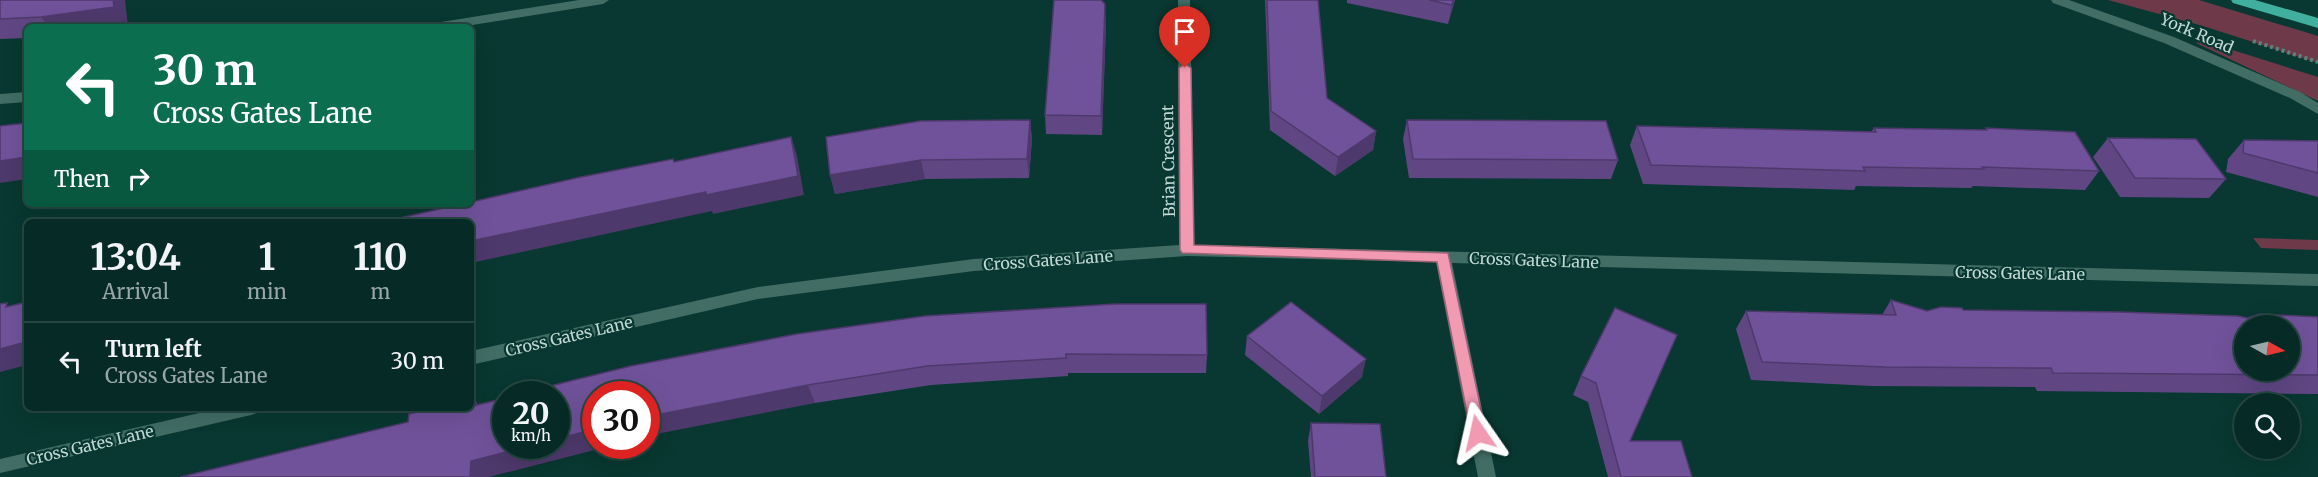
<!DOCTYPE html>
<html lang="en">
<head>
<meta charset="utf-8">
<style>
  body { margin:0; font-family:Merriweather,serif; background:#143632; color:#f1f3f6; height:100vh; display:flex; flex-direction:column; font-size:22px; white-space:nowrap }
  * { box-sizing:border-box; margin:0 }
  p { font-size:20px; color:#98a7a7 }
  .icon { flex:none; width:33px; height:33px; fill:none; stroke:currentColor; stroke-width:2; stroke-linecap:round; stroke-linejoin:round }
  .map { position:relative; flex:1; overflow:hidden }
  .drawer { position:absolute; left:24px; top:219px; width:450px; height:192px; display:flex; flex-direction:column; background:#062a25; border-radius:9px; box-shadow:0 6px 24px #0002,0 0 0 2px #274642 }
  .drawer>* { flex:none }
  .guide { position:absolute; left:24px; top:24px; width:450px; height:183px; border-radius:9px; box-shadow:0 6px 24px #0002,0 0 0 2px #274642; background:#0b6e4f; color:#fff; overflow:hidden }
  .needle { width:39px; rotate:98deg }
  .fabs { position:absolute; left:2234px; top:315px; display:grid; gap:12px }
  .fabs a { display:grid; place-items:center; width:66px; height:66px; border-radius:50%; background:#062a25; box-shadow:0 6px 24px #0002,0 0 0 2px #274642; font-size:30px }
  .speed { position:absolute; left:492px; top:381px; display:flex; gap:12px; font-size:30px; font-weight:700; text-align:center }
  .speed>* { display:grid; place-content:center; width:78px; height:78px; border-radius:50%; background:#062a25; box-shadow:0 6px 24px #0002,0 0 0 2px #274642; line-height:1 }
  .speed small { font-size:15px; font-weight:400 }
  .speed .limit { border:9px solid #d22; background:#fff; color:#111 }
  .pin { position:absolute; display:grid; place-items:center; width:51px; height:51px; color:#fff; margin:-62px -26px; border-radius:50% 50% 50% 0; rotate:-45deg; box-shadow:0 0 6px #0007 }
  .pin .icon { rotate:45deg }
  .me { position:absolute; width:66px; margin:-33px; rotate:349deg; stroke-linejoin:round; filter:drop-shadow(0 0 4px #0008) }
  .turn { display:flex; align-items:center; gap:21px; height:126px; padding:0 30px; font-size:27px }
  .turn .icon { width:78px; height:78px; stroke-width:2.5 }
  .turn b { display:block; font-size:42px; line-height:51px }
  .then { display:flex; align-items:center; height:57px; padding:0 30px; background:#0003; gap:12px; font-size:22px }
  .eta { display:flex; justify-content:space-evenly; align-items:center; height:102px; text-align:center }
  .eta b { font-size:36px; font-weight:700; line-height:42px }
  ul { padding:0; list-style:none }
  li { display:flex; align-items:center; gap:18px; height:78px; padding:0 30px; border-top:2px solid #274642 }
  li div { flex:1 }
  li b { display:block; font-size:22px }
  li em { font-style:normal }
  .map>svg:first-child { display:block }
  .green { fill:#6e3949 }
  .lines { fill:none; stroke-linecap:round; stroke-linejoin:round }
  .path { stroke:#5e827c; stroke-width:4; stroke-dasharray:3 3; stroke-linecap:butt }
  .street { fill:#416d65; fill-rule:evenodd }
  .highway { fill:#41af9e; fill-rule:evenodd }
  .wall { fill:#604784 }
  .shaded-wall { fill:#4e396c }
  .building { fill:#70529a; stroke:#4e396c; stroke-width:1.5; fill-rule:evenodd }
  .route { fill:#f19ab2; stroke:#9d6474; stroke-width:1.5 }
  .labels { text-anchor:middle; dominant-baseline:central; stroke-width:4.5; stroke-linejoin:round; paint-order:stroke }
  .street-label { font-size:16px; fill:#c1d8d3; stroke:#083831 }
</style>
</head>
<body>
<div class="map">
<svg width="2318" height="477" viewBox="0 0 2318 477">
  <rect width="100%" height="100%" fill="#083831"/>
  <g class="green">
    <path d="M 2108,0 L 2199,0 L 2318,36 L 2318,63 L 2203,26 Z"/>
    <path d="M 2204,41 L 2318,77 L 2318,101 L 2196,43 Z"/>
    <path d="M 2253,238 L 2318,240 L 2318,250 L 2261,248 Z"/>
  </g>
  <g class="lines">
    <path class="path" d="M 2253,41 L 2318,62"/>
    <g class="street">
      <path d="M 579,0 L 609,0 L 603,4 L 460,27 L 429,27 L 435,23 Z"/>
      <path d="M 1178,0 L 1190,0 L 1194,245 L 2318,274 L 2318,286 L 1452,263 L 1496,477 L 1478,477 L 1436,262 L 1187,256 L 974,271 L 758,299 L 471,365 L 471,351 L 758,287 L 974,259 L 1179,245 Z"/>
      <path d="M 2051,0 L 2069,0 L 2174,37 L 2300,92 L 2318,103 L 2318,114 L 2290,98 L 2164,43 L 2053,3 Z"/>
      <path d="M 27,92 L 27,102 L 0,104 L 0,94 Z"/>
      <path d="M 221,408 L 259,408 L 257,413 L 251,415 L 0,473 L 0,459 Z"/>
    </g>
    <path class="highway" d="M 2231,0 L 2255,0 L 2318,18 L 2318,28 L 2233,3 Z"/>
  </g>
  <g class="wall">
    <path d="M 0,0 L 128,26 L 120,27 L 27,27 L 27,38 L 0,39 Z"/>
    <path d="M 1265,0 L 1318,0 L 1327,98 L 1376,131 L 1373,150 L 1335,176 L 1270,130 Z"/>
    <path d="M 1347,0 L 1455,0 L 1448,24 L 1347,3 Z"/>
    <path d="M 1106,23 L 1102,135 L 1046,134 L 1045,115 Z"/>
    <path d="M 1030,120 L 1032,139 L 1029,178 L 925,179 L 835,194 L 830,175 Z"/>
    <path d="M 1407,120 L 1618,160 L 1611,179 L 1409,178 L 1403,139 Z"/>
    <path d="M 1637,126 L 1871,132 L 1874,128 L 1985,130 L 1986,128 L 2099,171 L 2085,190 L 1973,186 L 1971,188 L 1856,186 L 1854,190 L 1643,184 L 1630,145 Z"/>
    <path d="M 2108,138 L 2226,179 L 2209,198 L 2120,197 L 2093,157 Z"/>
    <path d="M 2244,140 L 2318,141 L 2318,197 L 2226,172 L 2228,159 Z"/>
    <path d="M 1891,300 L 1927,311 L 1963,310 L 2247,318 L 2318,317 L 2318,394 L 2037,391 L 2035,387 L 1872,386 L 1751,380 L 1736,329 L 1746,311 L 1882,315 Z"/>
    <path d="M 1615,308 L 1630,441 L 1692,477 L 1608,477 L 1588,402 L 1573,395 L 1581,376 Z"/>
    <path d="M 797,334 L 1207,355 L 1206,373 L 1068,373 L 1068,376 L 931,385 L 815,403 L 408,422 L 478,404 Z"/>
    <path d="M 1247,336 L 1362,377 L 1319,414 L 1245,355 Z"/>
    <path d="M 1311,423 L 1386,477 L 1311,477 L 1308,441 Z"/>
  </g>
  <g class="shaded-wall">
    <path d="M 113,0 L 125,0 L 128,26 L 120,27 L 49,27 L 41,17 Z"/>
    <path d="M 1453,0 L 1455,0 L 1448,24 L 1452,5 Z"/>
    <path d="M 1105,4 L 1106,23 L 1102,135 L 1101,116 Z"/>
    <path d="M 1030,120 L 1032,139 L 1029,178 L 1027,159 Z"/>
    <path d="M 1376,131 L 1373,150 L 1335,176 L 1338,157 Z"/>
    <path d="M 791,137 L 797,156 L 804,195 L 713,214 L 712,211 L 471,263 L 471,241 Z"/>
    <path d="M 27,157 L 27,179 L 0,183 L 0,161 Z"/>
    <path d="M 921,160 L 925,179 L 835,194 L 830,175 Z"/>
    <path d="M 26,342 L 27,365 L 0,372 L 0,349 Z"/>
    <path d="M 1366,359 L 1362,377 L 1319,414 L 1322,396 Z"/>
    <path d="M 808,385 L 815,403 L 646,436 L 646,417 Z"/>
    <path d="M 474,398 L 486,416 L 473,406 Z"/>
    <path d="M 596,429 L 596,446 L 610,446 L 489,477 L 470,477 L 471,461 L 530,446 L 556,446 L 556,439 Z"/>
  </g>
  <g class="building">
    <path d="M 0,0 L 113,0 L 114,7 L 41,17 L 0,19 Z"/>
    <path d="M 1054,0 L 1101,0 L 1105,4 L 1101,116 L 1045,115 Z"/>
    <path d="M 1267,0 L 1318,0 L 1327,98 L 1376,131 L 1338,157 L 1271,111 Z"/>
    <path d="M 1429,0 L 1453,0 L 1452,5 Z"/>
    <path d="M 1030,120 L 1027,159 L 921,160 L 830,175 L 826,137 L 920,121 Z"/>
    <path d="M 1407,120 L 1606,121 L 1618,160 L 1413,159 Z"/>
    <path d="M 27,123 L 27,157 L 0,161 L 0,126 Z"/>
    <path d="M 1637,126 L 1876,132 L 1874,128 L 1987,130 L 1986,128 L 2075,132 L 2099,171 L 1982,167 L 1984,169 L 1863,167 L 1865,171 L 1651,165 Z"/>
    <path d="M 791,137 L 798,176 L 706,195 L 706,192 L 471,241 L 471,222 L 382,222 L 462,204 L 471,204 L 471,202 L 581,177 L 673,159 L 674,162 Z"/>
    <path d="M 2108,138 L 2196,139 L 2226,179 L 2135,178 Z"/>
    <path d="M 2244,140 L 2318,141 L 2318,173 L 2243,153 Z"/>
    <path d="M 1891,300 L 1927,311 L 1941,307 L 1962,308 L 1963,310 L 2119,312 L 2238,316 L 2247,318 L 2260,314 L 2318,317 L 2318,375 L 2053,373 L 2051,368 L 1885,367 L 1762,362 L 1746,311 L 1896,315 ZM 2244,326 L 2289,326 L 2289,370 L 2244,370 Z"/>
    <path d="M 27,302 L 27,346 L 25,347 L 26,342 L 0,349 L 0,304 L 7,303 L 6,307 Z"/>
    <path d="M 1291,302 L 1366,359 L 1322,396 L 1247,336 Z"/>
    <path d="M 1115,304 L 1206,304 L 1207,355 L 1066,354 L 1066,358 L 927,366 L 808,385 L 646,417 L 646,394 L 596,394 L 596,429 L 556,439 L 556,394 L 518,394 L 631,366 L 797,334 L 925,316 Z"/>
    <path d="M 1615,308 L 1677,335 L 1630,441 L 1681,441 L 1692,477 L 1621,477 L 1596,383 L 1581,376 Z"/>
    <path d="M 474,398 L 473,406 L 506,398 L 506,446 L 530,446 L 471,461 L 470,477 L 180,477 L 408,422 L 409,414 L 432,408 L 471,408 L 471,399 Z"/>
    <path d="M 1311,423 L 1380,424 L 1386,477 L 1315,477 Z"/>
  </g>
  <path class="route" d="M 1185,64 L 1191,68 L 1194,245 L 1448,253 L 1486,433 L 1484,438 L 1478,440 L 1473,438 L 1471,433 L 1437,262 L 1182,253 L 1180,250 L 1179,68 Z"/>
  <g class="labels">
    <g class="street-label">
      <text transform="translate(2197 33) rotate(23)">York Road</text>
      <text transform="translate(1168 161) rotate(-91)">Brian Crescent</text>
      <text transform="translate(1048 260) rotate(-4)">Cross Gates Lane</text>
      <text transform="translate(1534 260) rotate(2)">Cross Gates Lane</text>
      <text transform="translate(2020 273) rotate(1)">Cross Gates Lane</text>
      <text transform="translate(569 336) rotate(-13)">Cross Gates Lane</text>
      <text transform="translate(90 445) rotate(-13)">Cross Gates Lane</text>
    </g>
  </g>
</svg>
<div class="fabs">
<a><svg class="needle" viewBox="-14 -14 28 28"><path d="M0-13l5 13h-10z" fill="#e53935"/><path d="M0 13l5-13h-10z" fill="#98a7a7"/></svg></a>
<a><svg class="icon" aria-label="search" viewBox="0 0 24 24"><circle cx="10" cy="10" r="6"/><path d="M15 15l6 6"/></svg></a>
</div>
<div class="speed"><div>20<small>km/h</small></div><div class="limit">30</div></div>
<div class="pin" style="left:1185px;top:68px;background:#d93025"><svg class="icon" aria-label="arrive" viewBox="0 0 24 24"><path d="M6 21V4h12l-3 4 3 4H6"/></svg></div>
<svg class="me" style="left:1478px;top:433px" viewBox="-20 -20 40 40"><path d="M0-17L14 15 0 8-14 15z" fill="#f19ab2" stroke="#fff" stroke-width="4"/></svg>
<div class="guide">
<div class="turn"><svg class="icon" aria-label="left" viewBox="0 0 24 24"><path d="M17 20v-9H6M10 6l-5 5 5 5"/></svg><div><b>30 m</b>Cross Gates Lane</div></div>
<div class="then">Then<svg class="icon" aria-label="right" viewBox="0 0 24 24"><path d="M7 20v-9h11M14 6l5 5-5 5"/></svg></div>
</div>
<section class="drawer">
<div class="eta">
<div><b>13:04</b><p>Arrival</p></div>
<div><b>1</b><p>min</p></div>
<div><b>110</b><p>m</p></div>
</div>
<ul>
<li><svg class="icon" aria-label="left" viewBox="0 0 24 24"><path d="M17 20v-9H6M10 6l-5 5 5 5"/></svg><div><b>Turn left</b><p>Cross Gates Lane</p></div><em>30 m</em></li>
</ul>
</section>
</div>
</body>
</html>
